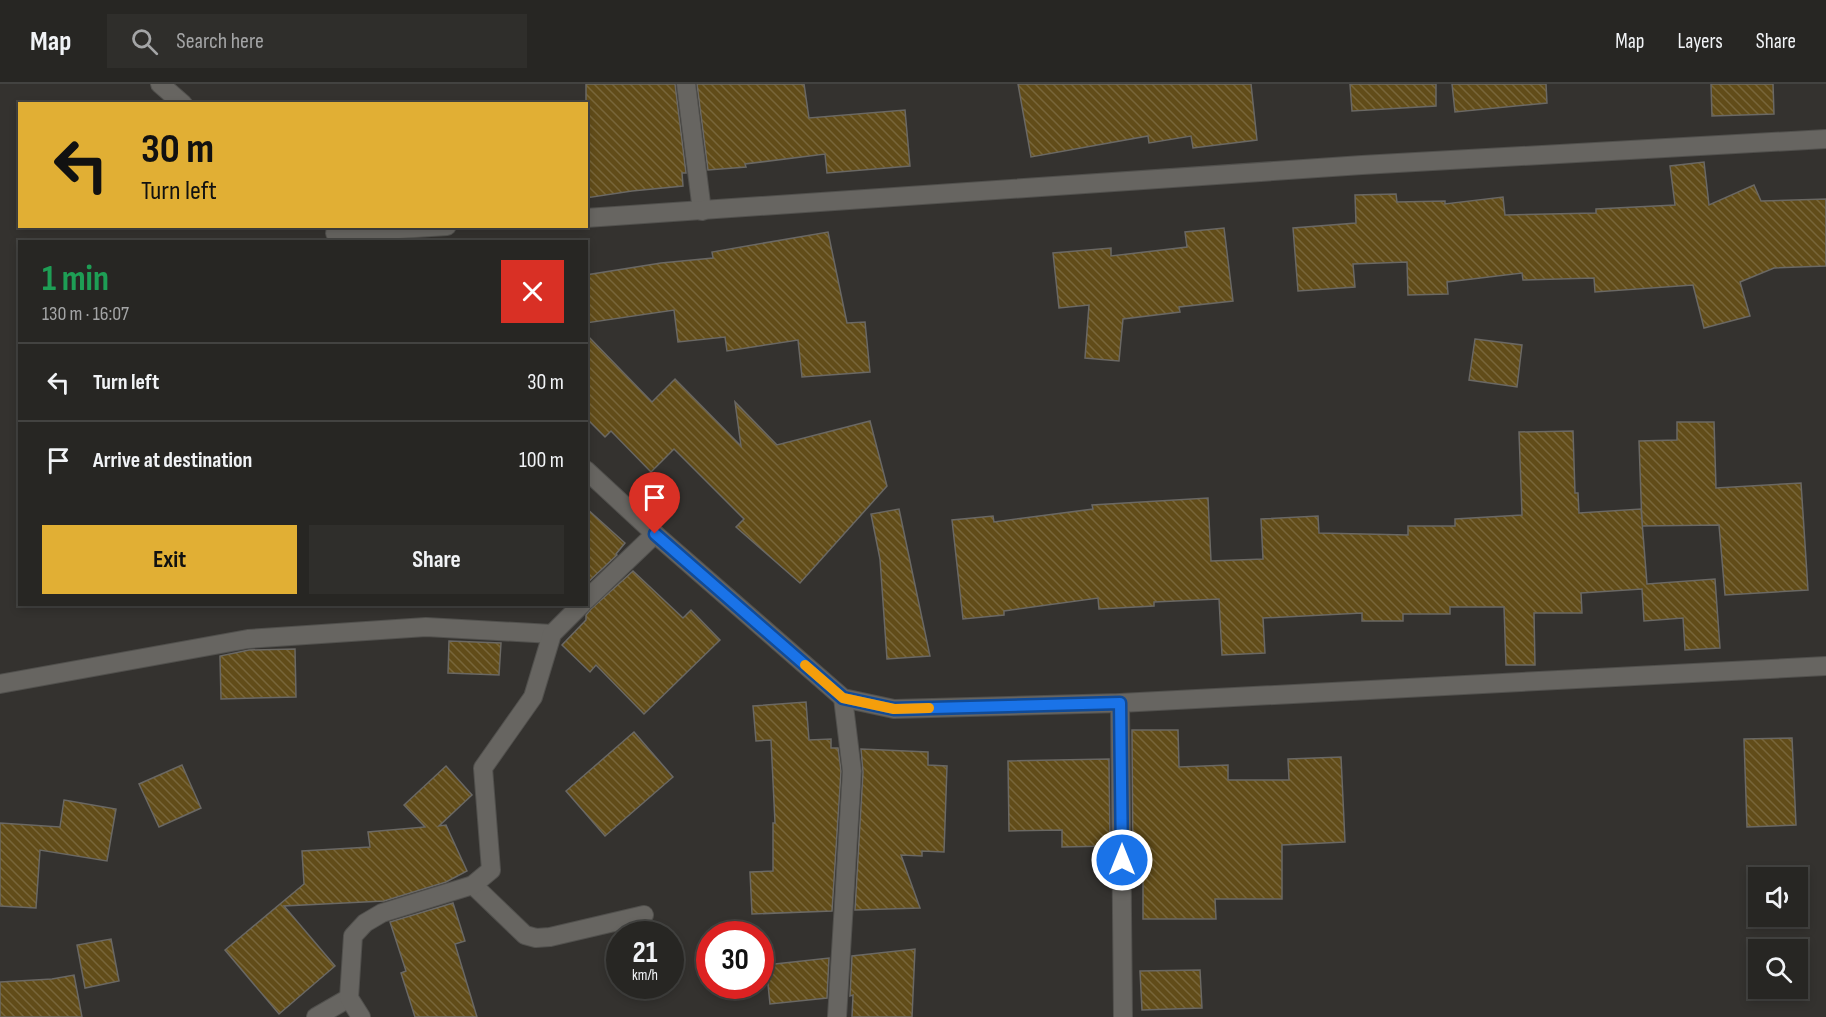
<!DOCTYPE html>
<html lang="en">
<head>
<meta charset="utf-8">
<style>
  body { margin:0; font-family:"Sofia Sans Condensed",sans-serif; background:#2f2e2b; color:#f1f3f6; height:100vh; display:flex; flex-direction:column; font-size:22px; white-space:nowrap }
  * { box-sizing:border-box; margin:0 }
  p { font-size:20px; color:#a4a5a6 }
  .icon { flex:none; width:33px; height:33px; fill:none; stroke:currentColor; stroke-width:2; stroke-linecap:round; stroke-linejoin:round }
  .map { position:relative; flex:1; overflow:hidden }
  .details { position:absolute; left:18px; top:156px; width:570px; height:366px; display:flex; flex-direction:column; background:#272623; border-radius:0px; box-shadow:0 3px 9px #0003,0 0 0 2px #434341 }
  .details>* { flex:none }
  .hud { position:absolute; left:18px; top:18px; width:570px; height:126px; border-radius:0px; box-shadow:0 3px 9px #0003,0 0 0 2px #434341; background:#e1af34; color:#111; overflow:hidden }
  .controls { position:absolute; left:1748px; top:783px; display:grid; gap:12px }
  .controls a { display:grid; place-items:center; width:60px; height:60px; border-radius:0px; background:#272623; box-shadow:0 3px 9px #0003,0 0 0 2px #434341; font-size:30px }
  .speed { position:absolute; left:606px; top:837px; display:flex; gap:12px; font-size:30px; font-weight:700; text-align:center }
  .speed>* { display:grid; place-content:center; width:78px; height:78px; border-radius:50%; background:#272623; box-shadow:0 3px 9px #0003,0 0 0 2px #434341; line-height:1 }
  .speed small { font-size:15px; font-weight:400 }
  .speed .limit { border:9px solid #d22; background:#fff; color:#111 }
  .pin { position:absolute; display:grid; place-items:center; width:51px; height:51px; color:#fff; margin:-62px -26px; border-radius:50% 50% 50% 0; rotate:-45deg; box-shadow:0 0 6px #0007 }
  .pin .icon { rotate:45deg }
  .me { position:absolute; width:66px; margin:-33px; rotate:0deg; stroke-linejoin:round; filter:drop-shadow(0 0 4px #0008) }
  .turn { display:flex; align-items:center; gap:21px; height:126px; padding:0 24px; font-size:27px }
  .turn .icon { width:78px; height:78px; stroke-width:2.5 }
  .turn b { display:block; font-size:42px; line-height:51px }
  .round { display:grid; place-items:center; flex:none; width:63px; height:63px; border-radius:0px; background:#2f2e2b }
  .headline { display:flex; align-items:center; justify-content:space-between; height:102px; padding:0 24px }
  h1 { font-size:36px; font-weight:700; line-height:45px; color:#1e9e55 }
  .cta { display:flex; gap:12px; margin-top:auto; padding:12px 24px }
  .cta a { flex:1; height:69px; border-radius:0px; background:#e1af34; color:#111; font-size:24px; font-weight:700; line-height:69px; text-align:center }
  .cta a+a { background:#2f2e2b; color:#f1f3f6 }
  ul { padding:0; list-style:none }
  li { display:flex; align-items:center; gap:18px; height:78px; padding:0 24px; border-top:2px solid #434341 }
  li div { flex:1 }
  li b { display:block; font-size:22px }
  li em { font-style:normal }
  header { display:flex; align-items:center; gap:36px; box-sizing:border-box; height:84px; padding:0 30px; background:#272623; border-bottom:2px solid #434341 }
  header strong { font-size:28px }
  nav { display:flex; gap:33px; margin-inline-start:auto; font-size:21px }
  .search { width:420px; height:54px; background:#2f2e2b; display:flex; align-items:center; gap:15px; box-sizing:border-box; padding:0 21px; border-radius:0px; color:#a4a5a6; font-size:22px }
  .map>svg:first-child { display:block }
  .building { fill:url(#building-back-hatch); stroke:#6a6864; stroke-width:1.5 }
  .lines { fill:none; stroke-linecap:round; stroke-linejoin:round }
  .service-casing { stroke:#51504d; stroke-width:20 }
  .minor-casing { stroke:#51504d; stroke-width:20 }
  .service { stroke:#676561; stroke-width:18 }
  .minor { stroke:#676561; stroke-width:18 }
  .route-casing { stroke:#114b97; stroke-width:15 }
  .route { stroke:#1a73e8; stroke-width:10 }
  .slow { stroke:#f59e0b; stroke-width:10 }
</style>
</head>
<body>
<header>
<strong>Map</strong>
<div class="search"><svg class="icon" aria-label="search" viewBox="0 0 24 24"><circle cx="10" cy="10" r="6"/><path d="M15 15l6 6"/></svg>Search here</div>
<nav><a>Map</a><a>Layers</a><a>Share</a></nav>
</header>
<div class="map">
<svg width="1826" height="933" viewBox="0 0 1826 933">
  <defs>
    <pattern id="building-back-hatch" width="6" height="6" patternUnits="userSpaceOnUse" patternTransform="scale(1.5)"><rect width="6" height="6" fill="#614c19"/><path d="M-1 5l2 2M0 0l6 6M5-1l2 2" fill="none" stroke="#78663a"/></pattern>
  </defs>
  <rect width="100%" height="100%" fill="#34322f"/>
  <g class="building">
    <path d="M 586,0 L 675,0 L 686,89 L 682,89 L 683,102 L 632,107 L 586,114 Z"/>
    <path d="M 697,0 L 804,0 L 809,34 L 905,26 L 910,82 L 827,89 L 825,70 L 745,80 L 746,83 L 708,86 Z"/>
    <path d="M 1018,0 L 1251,0 L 1257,56 L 1193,64 L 1191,52 L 1149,59 L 1148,52 L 1031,73 Z"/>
    <path d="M 1350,0 L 1436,0 L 1436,22 L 1352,27 Z"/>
    <path d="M 1452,0 L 1546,0 L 1547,19 L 1455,28 Z"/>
    <path d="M 1711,0 L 1773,0 L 1774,30 L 1712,32 Z"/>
    <path d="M 1704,78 L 1709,121 L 1754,101 L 1761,117 L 1826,115 L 1826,182 L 1774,184 L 1740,198 L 1750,232 L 1704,244 L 1693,201 L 1595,208 L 1594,194 L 1523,196 L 1522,189 L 1447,198 L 1448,210 L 1408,211 L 1407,178 L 1353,180 L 1355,203 L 1298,207 L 1293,144 L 1356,139 L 1355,111 L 1396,110 L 1397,118 L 1445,117 L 1445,120 L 1503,113 L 1505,131 L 1596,129 L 1596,125 L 1675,121 L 1670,82 Z"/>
    <path d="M 1224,144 L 1233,217 L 1179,223 L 1180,228 L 1123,235 L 1119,277 L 1085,274 L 1089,221 L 1059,224 L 1053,169 L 1111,164 L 1111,172 L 1187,163 L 1185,148 Z"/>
    <path d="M 828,148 L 847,239 L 865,238 L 870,288 L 802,293 L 798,256 L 727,267 L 725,253 L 678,258 L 674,226 L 586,239 L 586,191 L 661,179 L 713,174 L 712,168 Z"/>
    <path d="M 586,250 L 652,318 L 675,295 L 741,362 L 735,318 L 777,361 L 870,337 L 887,402 L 800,499 L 736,443 L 744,435 L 674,365 L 651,388 L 611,347 L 605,353 L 586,334 Z"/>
    <path d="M 1475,255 L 1522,261 L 1517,303 L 1469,296 Z"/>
    <path d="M 1677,338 L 1714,338 L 1716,404 L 1801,399 L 1808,506 L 1725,511 L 1719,441 L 1642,442 L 1639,357 L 1677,356 Z"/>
    <path d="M 1573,347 L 1575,409 L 1578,409 L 1579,429 L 1641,425 L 1647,500 L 1715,495 L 1720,564 L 1685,566 L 1683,534 L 1644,537 L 1642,505 L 1581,509 L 1582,529 L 1534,529 L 1535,581 L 1506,581 L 1504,523 L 1450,523 L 1450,530 L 1403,530 L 1403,537 L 1362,537 L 1362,529 L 1263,534 L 1265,569 L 1222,571 L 1219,515 L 1154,518 L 1154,522 L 1099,525 L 1098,514 L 1004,527 L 1004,531 L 963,535 L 952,436 L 993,432 L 994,438 L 1093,425 L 1092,421 L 1208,414 L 1211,477 L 1263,475 L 1261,435 L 1318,432 L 1319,449 L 1408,451 L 1408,442 L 1455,442 L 1455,435 L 1522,431 L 1519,348 Z"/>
    <path d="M 586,424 L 625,459 L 616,470 L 617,471 L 586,500 Z"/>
    <path d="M 899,425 L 930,572 L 887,575 L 880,475 L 871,430 Z"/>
    <path d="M 633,487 L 683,534 L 691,526 L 720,556 L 644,630 L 596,581 L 590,588 L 562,561 L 586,536 L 586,531 L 591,525 Z"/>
    <path d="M 449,557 L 501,559 L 499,591 L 448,589 Z"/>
    <path d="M 295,565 L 296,613 L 221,615 L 220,572 L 249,566 Z"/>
    <path d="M 806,618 L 809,656 L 831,655 L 831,664 L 838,664 L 841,687 L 832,827 L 752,830 L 750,788 L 773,787 L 773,739 L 775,739 L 771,656 L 756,657 L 753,622 Z"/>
    <path d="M 1132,646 L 1178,646 L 1179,683 L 1228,681 L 1228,696 L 1289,696 L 1288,675 L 1341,673 L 1345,758 L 1282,761 L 1282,815 L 1215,815 L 1216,835 L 1143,835 L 1143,791 L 1133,790 Z"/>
    <path d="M 634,648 L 673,693 L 605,752 L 566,707 Z"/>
    <path d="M 1792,654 L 1796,741 L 1747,743 L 1744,655 Z"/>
    <path d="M 861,665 L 928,668 L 928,681 L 947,682 L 944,768 L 922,767 L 922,772 L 901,771 L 920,824 L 855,826 L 863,688 Z"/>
    <path d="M 1109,675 L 1110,762 L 1062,763 L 1062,746 L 1009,747 L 1008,677 Z"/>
    <path d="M 182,681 L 201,724 L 159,743 L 139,700 Z"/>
    <path d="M 446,682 L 472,711 L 439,742 L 446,741 L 467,787 L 446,798 L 384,817 L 284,822 L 335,882 L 279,930 L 225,866 L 304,800 L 302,767 L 370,763 L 368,748 L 425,743 L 404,721 Z"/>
    <path d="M 64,716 L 116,725 L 107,777 L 40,766 L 36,824 L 0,822 L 0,739 L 60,743 Z"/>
    <path d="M 453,819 L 465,857 L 455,860 L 477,933 L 415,933 L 401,889 L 406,887 L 390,838 Z"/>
    <path d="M 111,855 L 119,897 L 85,904 L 77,861 Z"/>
    <path d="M 915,865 L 912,933 L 852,933 L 853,911 L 850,912 L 852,872 Z"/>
    <path d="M 829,874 L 827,914 L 770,920 L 766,881 Z"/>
    <path d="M 1200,886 L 1202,924 L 1142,926 L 1140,887 Z"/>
    <path d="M 74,891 L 82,933 L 0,933 L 0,898 L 52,895 Z"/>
  </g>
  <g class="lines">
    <defs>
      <path id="service" d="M 473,801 L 525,851 L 536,854 L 550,853 L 644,831"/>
      <g id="minor">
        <path d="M 160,0 L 183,20"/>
        <path d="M 686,0 L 702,127"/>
        <path d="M 586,134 L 1362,81 L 1826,55"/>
        <path d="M 335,149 L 447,142"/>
        <path d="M 586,386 L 655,450 L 843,614 L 894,625 L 1120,619 L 1826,582"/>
        <path d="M 586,516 L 655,450"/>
        <path d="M 0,600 L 248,555 L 426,543 L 552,550"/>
        <path d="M 1120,619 L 1123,933"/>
        <path d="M 316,933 L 349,914"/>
        <path d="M 361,933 L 349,914 L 353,852 L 365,839 L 382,829 L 473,801 L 491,786 L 483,684 L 533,613 L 552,550 L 582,520"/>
        <path d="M 837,933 L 852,687 L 843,614"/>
      </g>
    </defs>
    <use href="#service" class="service-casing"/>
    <use href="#minor" class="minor-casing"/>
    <use href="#service" class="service"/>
    <use href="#minor" class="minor"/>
  </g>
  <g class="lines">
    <defs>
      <path id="route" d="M 655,450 L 843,614 L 894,625 L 1120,619 L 1122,776"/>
    </defs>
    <use href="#route" class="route-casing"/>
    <use href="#route" class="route"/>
    <path class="slow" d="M 805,581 L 843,614 L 894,625 L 929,624"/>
  </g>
</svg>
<div class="controls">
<a><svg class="icon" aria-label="sound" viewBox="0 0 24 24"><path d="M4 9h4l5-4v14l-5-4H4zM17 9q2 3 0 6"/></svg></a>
<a><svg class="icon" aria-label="search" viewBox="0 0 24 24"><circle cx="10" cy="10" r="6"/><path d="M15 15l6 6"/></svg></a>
</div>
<div class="speed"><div>21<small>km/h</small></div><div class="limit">30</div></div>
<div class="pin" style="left:655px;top:450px;background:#d93025"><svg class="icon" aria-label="arrive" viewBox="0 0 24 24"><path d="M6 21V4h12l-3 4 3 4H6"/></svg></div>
<svg class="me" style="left:1122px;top:776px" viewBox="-20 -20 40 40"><circle r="17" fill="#1a73e8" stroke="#fff" stroke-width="3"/><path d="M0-11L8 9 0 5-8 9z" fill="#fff"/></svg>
<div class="hud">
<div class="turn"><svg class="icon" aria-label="left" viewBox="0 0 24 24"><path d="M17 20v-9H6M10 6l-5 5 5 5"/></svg><div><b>30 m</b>Turn left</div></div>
</div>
<section class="details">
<div class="headline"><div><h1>1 min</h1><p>130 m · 16:07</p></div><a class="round" style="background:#d93025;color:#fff"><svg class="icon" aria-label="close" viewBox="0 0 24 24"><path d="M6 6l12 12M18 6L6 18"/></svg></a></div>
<ul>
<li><svg class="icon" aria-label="left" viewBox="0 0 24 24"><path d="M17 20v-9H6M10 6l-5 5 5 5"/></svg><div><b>Turn left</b></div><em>30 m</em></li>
<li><svg class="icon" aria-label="arrive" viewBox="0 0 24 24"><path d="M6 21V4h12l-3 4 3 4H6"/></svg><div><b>Arrive at destination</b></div><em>100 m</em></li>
</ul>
<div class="cta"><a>Exit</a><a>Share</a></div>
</section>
</div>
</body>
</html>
